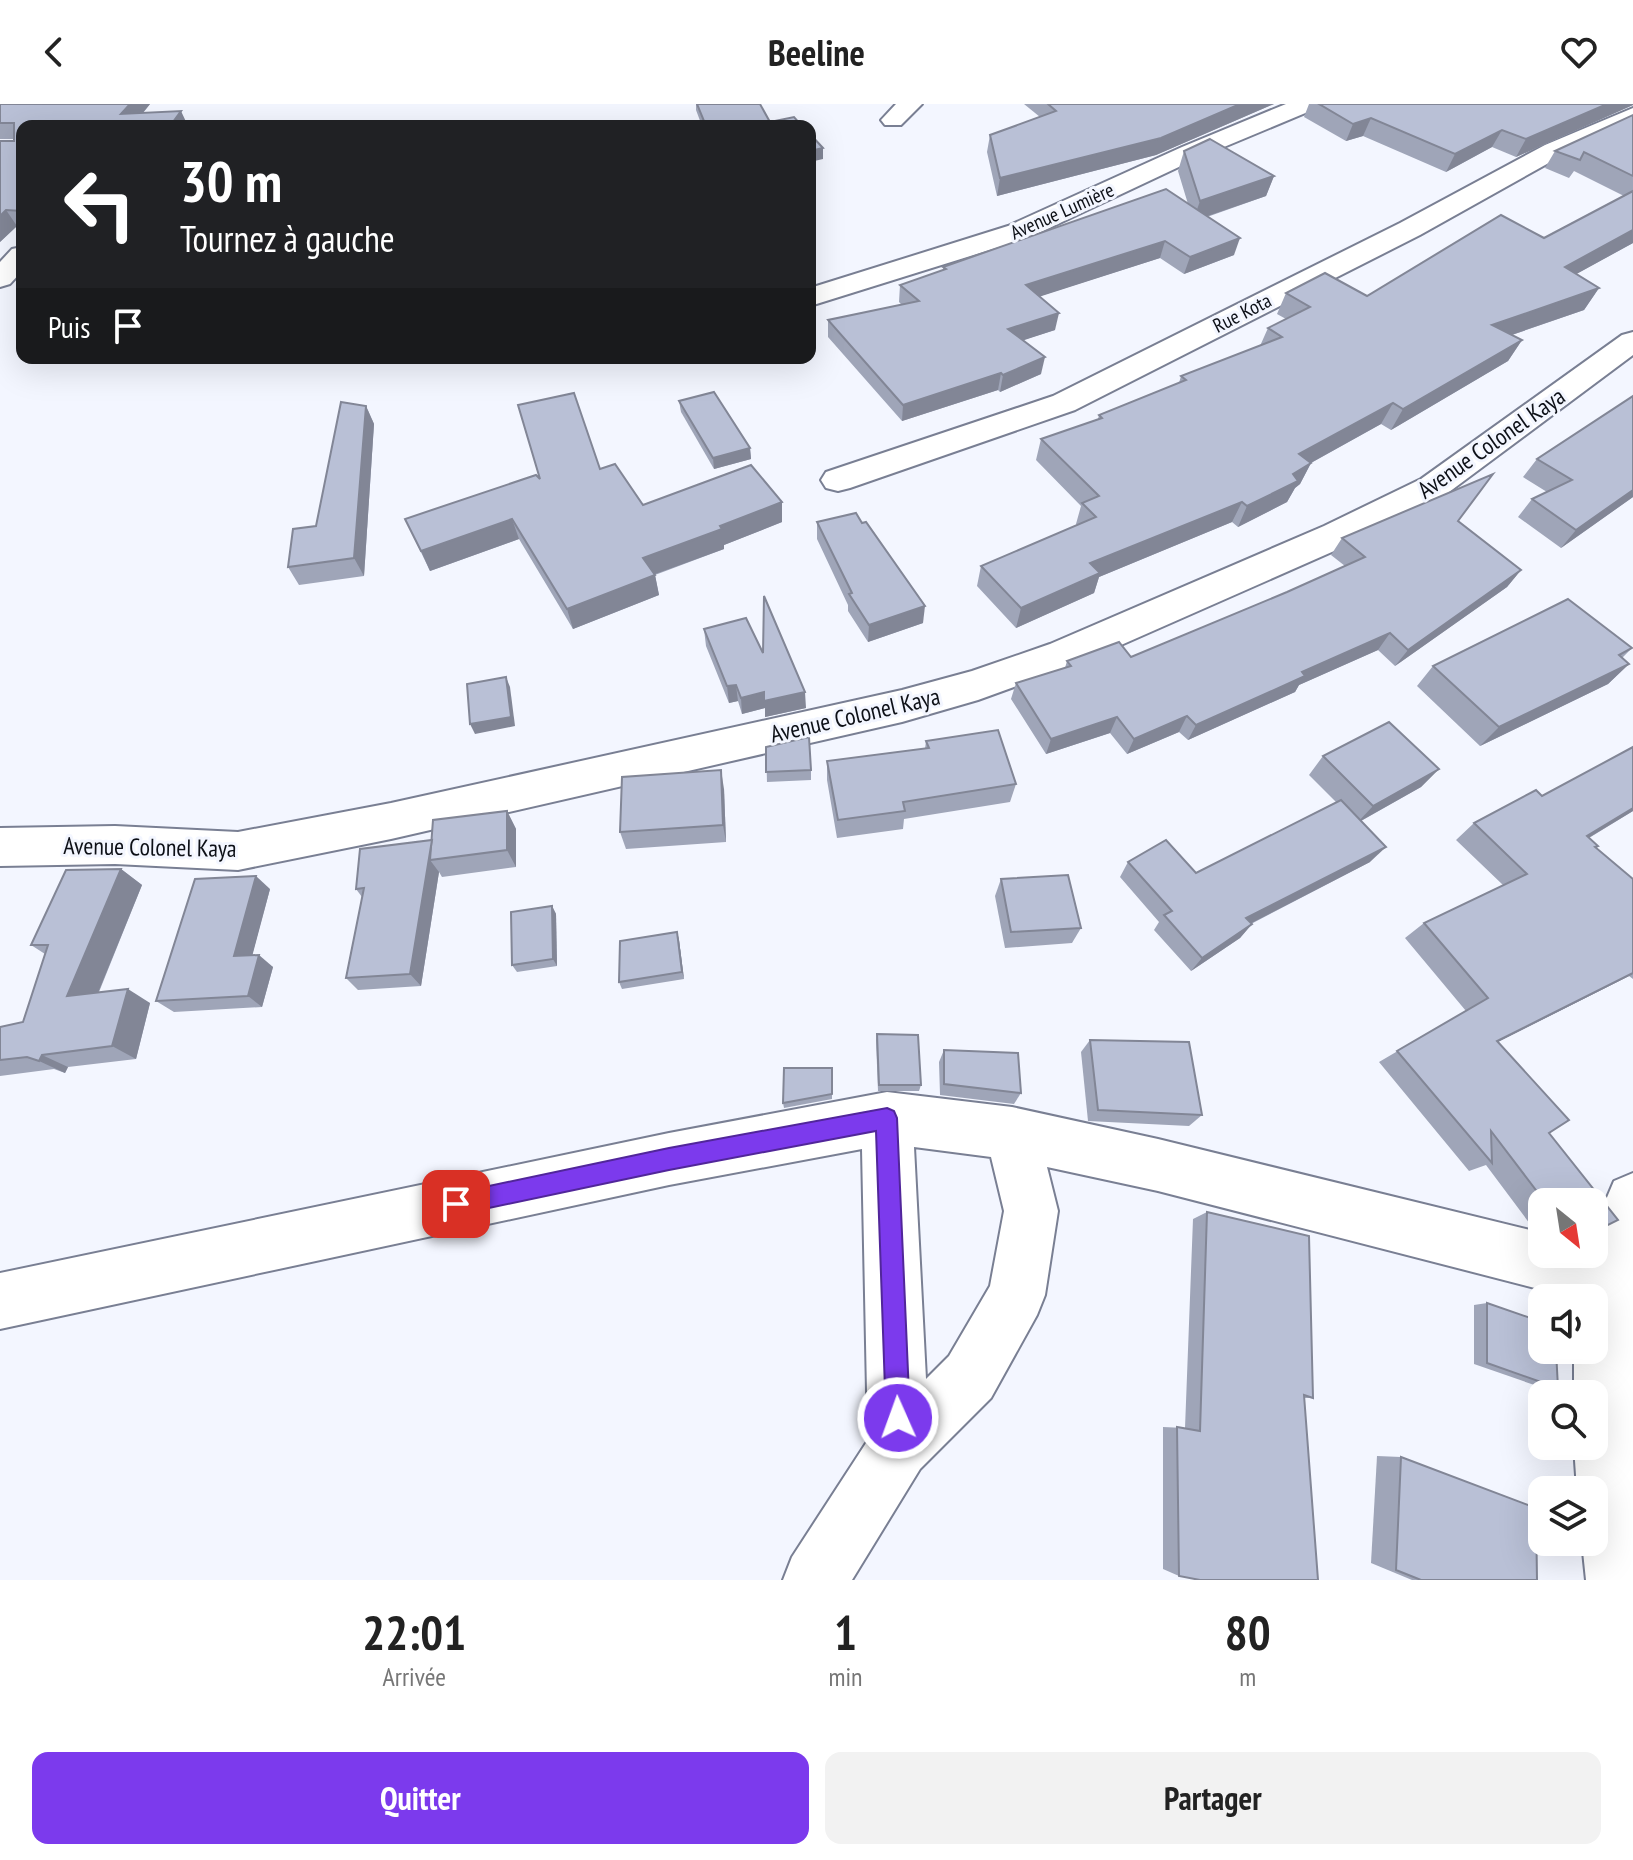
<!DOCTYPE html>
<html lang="fr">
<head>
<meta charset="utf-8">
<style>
  body { margin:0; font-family:"PT Sans Narrow",sans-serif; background:#f2f2f2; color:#222; height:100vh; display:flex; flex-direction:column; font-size:30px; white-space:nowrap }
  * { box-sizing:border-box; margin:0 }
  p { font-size:26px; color:#767676 }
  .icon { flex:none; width:44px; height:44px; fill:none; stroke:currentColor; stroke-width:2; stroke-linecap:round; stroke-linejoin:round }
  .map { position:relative; height:1476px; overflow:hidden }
  .drawer { display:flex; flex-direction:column; background:#fff; flex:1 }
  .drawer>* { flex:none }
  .hud { position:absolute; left:16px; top:16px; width:800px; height:244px; border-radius:16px; box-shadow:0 8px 32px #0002; background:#202124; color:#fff; overflow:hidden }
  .needle { width:52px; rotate:150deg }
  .tools { position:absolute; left:1528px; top:1084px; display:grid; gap:16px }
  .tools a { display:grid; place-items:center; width:80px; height:80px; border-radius:16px; background:#fff; box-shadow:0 8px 32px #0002; font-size:40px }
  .pin { position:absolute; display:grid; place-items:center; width:68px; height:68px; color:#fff; margin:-34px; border-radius:16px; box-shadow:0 4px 12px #0006 }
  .me { position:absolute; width:88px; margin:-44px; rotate:358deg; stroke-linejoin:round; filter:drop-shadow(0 0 6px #0008) }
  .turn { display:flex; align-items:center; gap:28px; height:168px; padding:0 32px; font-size:36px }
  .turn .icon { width:104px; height:104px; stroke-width:2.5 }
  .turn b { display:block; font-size:56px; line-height:68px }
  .then { display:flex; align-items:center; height:76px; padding:0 32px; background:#0003; gap:16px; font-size:30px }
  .eta { display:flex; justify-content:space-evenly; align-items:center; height:136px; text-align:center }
  .eta b { font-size:48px; font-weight:700; line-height:56px }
  .primary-button { display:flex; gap:16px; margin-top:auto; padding:16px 32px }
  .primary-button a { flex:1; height:92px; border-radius:16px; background:#7c3aed; color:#fff; font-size:32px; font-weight:700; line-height:92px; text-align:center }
  .primary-button a+a { background:#f2f2f2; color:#222 }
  header { display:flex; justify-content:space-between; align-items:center; height:104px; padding:0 32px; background:#fff; font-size:36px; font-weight:700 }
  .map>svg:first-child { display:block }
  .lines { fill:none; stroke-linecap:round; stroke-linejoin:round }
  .street-casing { stroke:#797f93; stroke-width:4 }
  .street { fill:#fff; fill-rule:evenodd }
  .wall { fill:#9fa5b8 }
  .shaded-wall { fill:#828696 }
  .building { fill:#b9c0d6; stroke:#828696; stroke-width:2 }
  .route { fill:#7c3aed; stroke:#51269a; stroke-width:2 }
  .labels { text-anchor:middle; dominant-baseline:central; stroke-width:6; stroke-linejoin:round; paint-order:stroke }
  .far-street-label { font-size:20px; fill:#0d1017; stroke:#f3f6ff }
  .street-label { font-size:24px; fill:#0d1017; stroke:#f3f6ff }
</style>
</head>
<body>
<header><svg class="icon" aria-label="back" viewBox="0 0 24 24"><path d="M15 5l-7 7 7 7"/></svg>Beeline<svg class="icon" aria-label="heart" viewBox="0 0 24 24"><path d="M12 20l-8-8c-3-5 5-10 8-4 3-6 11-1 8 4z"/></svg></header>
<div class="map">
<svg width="1633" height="1476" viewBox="0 0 1633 1476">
  <rect width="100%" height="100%" fill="#f3f6ff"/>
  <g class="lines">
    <defs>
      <g id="street">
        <path d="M 896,0 L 922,0 L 901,21 L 885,21 L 881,16 Z"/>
        <path d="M 1286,0 L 1319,0 L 1315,5 L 1200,53 L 1028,134 L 810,202 L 810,184 L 1008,122 L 1182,43 Z"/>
        <path d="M 1633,4 L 1633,20 L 1563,51 L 1420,131 L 1075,306 L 850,384 L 838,387 L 826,384 L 821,376 L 826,368 L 1053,292 L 1400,119 L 1545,41 Z"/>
        <path d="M 22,143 L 22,167 L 10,180 L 0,183 L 0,158 L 12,145 Z"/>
        <path d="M 1633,228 L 1633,251 L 1445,391 L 1350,440 L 1078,560 L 978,596 L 902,618 L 391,735 L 238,766 L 115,760 L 0,762 L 0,724 L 115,722 L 238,728 L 391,699 L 902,586 L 972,567 L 1050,540 L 1324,422 L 1421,375 L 1622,231 Z"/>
        <path d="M 887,988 L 1012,1003 L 1158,1035 L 1542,1129 L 1542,1150 L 1594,1150 L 1594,1124 L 1614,1077 L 1633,1069 L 1633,1476 L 1586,1476 L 1582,1438 L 1594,1438 L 1594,1386 L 1577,1386 L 1574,1342 L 1594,1342 L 1594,1290 L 1574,1290 L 1574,1246 L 1594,1246 L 1594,1194 L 1574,1194 L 1158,1087 L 1047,1063 L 1058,1107 L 1045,1191 L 1037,1211 L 991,1294 L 920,1365 L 852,1476 L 783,1476 L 792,1453 L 868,1336 L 862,1045 L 669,1081 L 0,1225 L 0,1169 L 669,1029 ZM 914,1043 L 991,1053 L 1004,1107 L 990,1182 L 949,1252 L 926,1275 Z"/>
      </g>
    </defs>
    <use href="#street" class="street-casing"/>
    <use href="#street" class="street"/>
  </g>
  <g class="wall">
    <path d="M 0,0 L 150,0 L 143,9 L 22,22 L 22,122 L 17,122 L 0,138 L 14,35 L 0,35 Z"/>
    <path d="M 696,0 L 760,0 L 770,18 L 802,22 L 702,22 L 696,6 Z"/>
    <path d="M 1024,0 L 1274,0 L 1156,51 L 997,92 L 987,48 L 990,31 L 1040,13 Z"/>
    <path d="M 1309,0 L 1633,0 L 1633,1 L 1516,53 L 1492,43 L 1446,68 L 1363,32 L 1346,37 L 1304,13 Z"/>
    <path d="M 1633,11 L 1633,139 L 1576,170 L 1599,184 L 1584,206 L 1512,231 L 1522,236 L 1508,257 L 1391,326 L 1381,320 L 1311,359 L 1300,380 L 1295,384 L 1287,398 L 1238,423 L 1232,418 L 1099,473 L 1094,489 L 1016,524 L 977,482 L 981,462 L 1077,421 L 1076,420 L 1081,402 L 1036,356 L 1041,335 L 1098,315 L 1099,311 L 1179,279 L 1181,272 L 1260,242 L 1268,224 L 1286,215 L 1277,210 L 1286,189 L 1367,192 L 1544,134 L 1624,92 L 1574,67 L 1569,74 L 1545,64 L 1555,47 Z"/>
    <path d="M 1184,47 L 1274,72 L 1266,92 L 1207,113 L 1234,151 L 1184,170 L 1160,154 L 1040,192 L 1055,226 L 1023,236 L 1041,270 L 1000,288 L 998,286 L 902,317 L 828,233 L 828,216 L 902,201 L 899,198 L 900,181 L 943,166 L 943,163 L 1188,100 L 1178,67 Z"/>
    <path d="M 1633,292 L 1633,393 L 1561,444 L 1518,413 L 1532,395 L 1547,388 L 1523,373 L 1537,355 Z"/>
    <path d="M 679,297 L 750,344 L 751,355 L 714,365 L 681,308 Z"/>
    <path d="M 366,302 L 374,320 L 364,472 L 299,481 L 288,463 L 316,422 Z"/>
    <path d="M 600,365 L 643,401 L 782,418 L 724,441 L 724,445 L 655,471 L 659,491 L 573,525 L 519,435 L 430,467 L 405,415 L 540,375 Z"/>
    <path d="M 1458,417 L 1521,466 L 1507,483 L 1395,562 L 1378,546 L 1299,581 L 1295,588 L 1188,636 L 1179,628 L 1127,650 L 1110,629 L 1046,650 L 1011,595 L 1016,579 L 1065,564 L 1067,557 L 1131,553 L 1287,488 L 1345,462 L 1331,451 L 1342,434 Z"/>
    <path d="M 817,418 L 862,419 L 923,519 L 868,538 L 848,507 L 848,501 L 817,435 Z"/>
    <path d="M 704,525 L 763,549 L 806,604 L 765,613 L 765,604 L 742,610 L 738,597 L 729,599 L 706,542 Z"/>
    <path d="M 1632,544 L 1622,554 L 1629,560 L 1608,580 L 1480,642 L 1417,582 L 1433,562 Z"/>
    <path d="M 926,637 L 1016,680 L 1010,698 L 904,715 L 903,725 L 837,734 L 827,676 L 827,657 L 925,645 Z"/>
    <path d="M 766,643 L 811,666 L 811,676 L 767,678 Z"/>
    <path d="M 1323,652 L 1439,665 L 1421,683 L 1361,717 L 1370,758 L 1251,820 L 1252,820 L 1240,834 L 1191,867 L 1154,826 L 1159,818 L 1120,773 L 1128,758 L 1196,769 L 1336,698 L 1309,671 Z"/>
    <path d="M 724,685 L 726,738 L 626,745 L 620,728 Z"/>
    <path d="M 1542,692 L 1633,707 L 1589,734 L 1596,744 L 1633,775 L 1633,875 L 1629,872 L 1498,938 L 1549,1029 L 1594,1098 L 1542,1098 L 1542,1126 L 1533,1124 L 1486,1061 L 1469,1067 L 1379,958 L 1466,907 L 1405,834 L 1424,819 L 1503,781 L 1456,736 L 1474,719 Z"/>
    <path d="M 507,707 L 516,725 L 516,763 L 442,773 L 439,768 L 421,882 L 358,886 L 346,874 L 362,793 L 356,785 Z"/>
    <path d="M 121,765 L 142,781 L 99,888 L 150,899 L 136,955 L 68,963 L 65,969 L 54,965 L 0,972 L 0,923 L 23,918 L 45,850 L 31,841 Z"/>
    <path d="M 1001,775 L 1081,824 L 1072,839 L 1005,844 L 995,792 Z"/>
    <path d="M 270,785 L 252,851 L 273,863 L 262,903 L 174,908 L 156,897 Z"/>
    <path d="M 552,802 L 556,810 L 557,862 L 517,868 L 512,861 Z"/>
    <path d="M 677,828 L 679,836 L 684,875 L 622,885 L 619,878 Z"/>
    <path d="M 877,930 L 921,981 L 919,987 L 878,987 L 876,936 Z"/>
    <path d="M 1090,936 L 1202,1011 L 1189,1022 L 1088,1017 L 1081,948 Z"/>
    <path d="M 944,946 L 1021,989 L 1014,1000 L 940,991 L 939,958 Z"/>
    <path d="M 832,964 L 832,995 L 784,1004 L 783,999 Z"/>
    <path d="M 1207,1108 L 1313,1294 L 1304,1294 L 1179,1472 L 1163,1465 L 1163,1323 L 1185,1324 L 1193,1115 Z"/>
    <path d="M 1487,1199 L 1558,1284 L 1543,1284 L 1474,1260 L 1474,1201 Z"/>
    <path d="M 1377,1352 L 1401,1353 L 1537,1476 L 1412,1476 L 1371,1459 Z"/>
  </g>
  <g class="shaded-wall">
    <path d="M 130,0 L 150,0 L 132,22 L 121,10 Z"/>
    <path d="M 1240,0 L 1274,0 L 1156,51 L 997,92 L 1000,74 Z"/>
    <path d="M 1607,0 L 1633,0 L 1633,1 L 1516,53 L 1526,35 Z"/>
    <path d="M 181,7 L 188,22 L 170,22 Z"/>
    <path d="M 1371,14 L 1363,32 L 1346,37 L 1353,20 Z"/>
    <path d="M 1502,26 L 1492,43 L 1446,68 L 1455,50 Z"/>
    <path d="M 823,44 L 823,55 L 810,58 L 810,47 Z"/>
    <path d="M 1274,72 L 1266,92 L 1193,117 L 1200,97 Z"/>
    <path d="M 6,106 L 17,122 L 0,138 L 0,112 Z"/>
    <path d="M 1633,126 L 1633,139 L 1551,184 L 1565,163 Z"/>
    <path d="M 1240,134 L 1234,151 L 1184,170 L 1190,153 Z"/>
    <path d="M 1165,137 L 1160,154 L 1023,198 L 1026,181 Z"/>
    <path d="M 1599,184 L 1584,206 L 1479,242 L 1492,221 Z"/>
    <path d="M 1059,209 L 1055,226 L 1006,242 L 1008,225 Z"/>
    <path d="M 1522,236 L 1508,257 L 1391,326 L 1403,305 Z"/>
    <path d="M 1045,253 L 1041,270 L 1000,288 L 1003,271 Z"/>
    <path d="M 1001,269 L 998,286 L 902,317 L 903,301 Z"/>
    <path d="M 1393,299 L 1381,320 L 1289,371 L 1299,350 Z"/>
    <path d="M 366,302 L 374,320 L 364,472 L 354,454 Z"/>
    <path d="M 750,344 L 751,355 L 714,365 L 713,354 Z"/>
    <path d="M 1311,359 L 1300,380 L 1295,384 L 1287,398 L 1238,423 L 1247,402 L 1293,370 Z"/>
    <path d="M 1633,386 L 1633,393 L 1561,444 L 1576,426 Z"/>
    <path d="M 782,398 L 782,418 L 724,441 L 724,445 L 647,473 L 643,454 L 720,422 Z"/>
    <path d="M 1242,398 L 1232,418 L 1099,473 L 1094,489 L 1016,524 L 1021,504 L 1090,459 Z"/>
    <path d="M 512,415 L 519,435 L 430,467 L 421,447 Z"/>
    <path d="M 1521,466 L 1507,483 L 1395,562 L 1408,546 Z"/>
    <path d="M 655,471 L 659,491 L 573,525 L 567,505 Z"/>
    <path d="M 925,502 L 923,519 L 868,538 L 869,521 Z"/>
    <path d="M 1390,529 L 1378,546 L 1299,581 L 1295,588 L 1188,636 L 1196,621 L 1302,568 Z"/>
    <path d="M 1629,560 L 1608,580 L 1480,642 L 1499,623 Z"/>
    <path d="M 506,573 L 510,583 L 515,622 L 475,630 L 470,620 Z"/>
    <path d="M 736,581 L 738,597 L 729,599 L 727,582 Z"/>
    <path d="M 764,588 L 805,588 L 806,604 L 765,613 L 765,604 L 742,610 L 741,594 Z"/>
    <path d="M 1187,612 L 1179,628 L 1127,650 L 1134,635 Z"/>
    <path d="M 1117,613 L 1110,629 L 1046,650 L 1051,635 Z"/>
    <path d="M 1439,665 L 1421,683 L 1357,719 L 1373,702 Z"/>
    <path d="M 721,666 L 724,685 L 726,738 L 723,721 Z"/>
    <path d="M 1633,704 L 1633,707 L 1565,748 L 1587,732 Z"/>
    <path d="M 507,707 L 516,725 L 516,763 L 507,746 Z"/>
    <path d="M 432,736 L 430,756 L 439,768 L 421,882 L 410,870 Z"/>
    <path d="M 1386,743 L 1370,758 L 1234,828 L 1246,814 Z"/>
    <path d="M 121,765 L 142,781 L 91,906 L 67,892 Z"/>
    <path d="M 256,772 L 270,785 L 249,864 L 234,852 Z"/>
    <path d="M 552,802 L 556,810 L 557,862 L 553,855 Z"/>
    <path d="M 1252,820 L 1240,834 L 1191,867 L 1202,854 Z"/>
    <path d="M 677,828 L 679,836 L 684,875 L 682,868 Z"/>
    <path d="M 259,851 L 273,863 L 262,903 L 248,892 Z"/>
    <path d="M 1633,869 L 1633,870 L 1476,949 L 1497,937 Z"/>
    <path d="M 128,885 L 150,899 L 136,955 L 112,942 Z"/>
    <path d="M 42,951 L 68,963 L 65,969 L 39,957 Z"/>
  </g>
  <g class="building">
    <path d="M 0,0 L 130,0 L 121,10 L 181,7 L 170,22 L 22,22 L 22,107 L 6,106 L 0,112 L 0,37 L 14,37 L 14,19 L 0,19 Z"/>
    <path d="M 697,0 L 760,0 L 770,18 L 794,13 L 802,22 L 706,22 Z"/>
    <path d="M 1048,0 L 1240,0 L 1161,34 L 1000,74 L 990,31 L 1056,7 Z"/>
    <path d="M 1319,0 L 1607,0 L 1526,35 L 1502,26 L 1455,50 L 1371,14 L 1353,20 Z"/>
    <path d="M 1633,11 L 1633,72 L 1584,48 L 1580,56 L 1555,47 Z"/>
    <path d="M 810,30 L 823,44 L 810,47 Z"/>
    <path d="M 1210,35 L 1274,72 L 1200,97 L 1184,47 Z"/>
    <path d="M 1166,85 L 1240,134 L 1190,153 L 1165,137 L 1026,181 L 1059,209 L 1008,225 L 1045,253 L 1003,271 L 1001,269 L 903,301 L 828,216 L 919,197 L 900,181 L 946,165 L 943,163 Z"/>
    <path d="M 1633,87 L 1633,126 L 1565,163 L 1599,184 L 1492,221 L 1522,236 L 1403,305 L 1393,299 L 1299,350 L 1311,359 L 1293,370 L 1298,377 L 1247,402 L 1242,398 L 1090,459 L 1100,469 L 1021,504 L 981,462 L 1096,413 L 1082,399 L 1099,392 L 1041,335 L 1102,314 L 1099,311 L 1186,276 L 1181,272 L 1282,233 L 1268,224 L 1310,203 L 1286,189 L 1325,169 L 1367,192 L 1501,111 L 1544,134 Z"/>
    <path d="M 714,288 L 750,344 L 713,354 L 679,297 Z"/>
    <path d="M 574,289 L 600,365 L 615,360 L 643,401 L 751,361 L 782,398 L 720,422 L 722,425 L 643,454 L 655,471 L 567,505 L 512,415 L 421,447 L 405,415 L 536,371 L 540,375 L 518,301 Z"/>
    <path d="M 1633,292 L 1633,386 L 1576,426 L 1532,395 L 1572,376 L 1537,355 Z"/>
    <path d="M 341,298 L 366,302 L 354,454 L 288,463 L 293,425 L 316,422 Z"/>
    <path d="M 1493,370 L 1458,417 L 1521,466 L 1408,546 L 1390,529 L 1302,568 L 1305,572 L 1196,621 L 1187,612 L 1134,635 L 1117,613 L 1051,635 L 1016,579 L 1071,562 L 1067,557 L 1119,538 L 1131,553 L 1287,488 L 1365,453 L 1342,434 Z"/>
    <path d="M 856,409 L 862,419 L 866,418 L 925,502 L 869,521 L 849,490 L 852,489 L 817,418 Z"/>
    <path d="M 764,492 L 805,588 L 764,597 L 764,588 L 741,594 L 736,581 L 727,582 L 704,525 L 746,514 L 763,549 Z"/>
    <path d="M 1568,495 L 1632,544 L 1619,551 L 1629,560 L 1499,623 L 1433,562 Z"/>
    <path d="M 506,573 L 511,613 L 470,620 L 467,580 Z"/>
    <path d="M 1389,618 L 1439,665 L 1373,702 L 1323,652 Z"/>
    <path d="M 998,626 L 1016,680 L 903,698 L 905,707 L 838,716 L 827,657 L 929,644 L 926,637 Z"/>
    <path d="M 809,633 L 811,666 L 766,668 L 766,643 Z"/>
    <path d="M 1633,643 L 1633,704 L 1587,732 L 1598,742 L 1595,743 L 1633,775 L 1633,869 L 1497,937 L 1569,1016 L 1549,1029 L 1618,1116 L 1594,1128 L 1594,1098 L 1545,1098 L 1491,1027 L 1492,1059 L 1397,947 L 1488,894 L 1424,819 L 1527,770 L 1474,719 L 1536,686 L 1542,692 Z"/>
    <path d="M 721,666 L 723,721 L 620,728 L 622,673 Z"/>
    <path d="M 1341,696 L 1386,743 L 1246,814 L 1252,820 L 1202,854 L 1164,811 L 1172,807 L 1128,758 L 1166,736 L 1196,769 Z"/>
    <path d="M 507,707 L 507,746 L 430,756 L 433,716 Z"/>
    <path d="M 432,736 L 410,870 L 346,874 L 364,784 L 356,785 L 360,745 Z"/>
    <path d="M 121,765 L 67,892 L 128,885 L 112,942 L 42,951 L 39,957 L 27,953 L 0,956 L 0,923 L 23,918 L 48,841 L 31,841 L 66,766 Z"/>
    <path d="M 1068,771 L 1081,824 L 1011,828 L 1001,775 Z"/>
    <path d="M 256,772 L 234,852 L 259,851 L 248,892 L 156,897 L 195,775 Z"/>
    <path d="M 552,802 L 553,855 L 512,861 L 511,808 Z"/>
    <path d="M 677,828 L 682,868 L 619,878 L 620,837 Z"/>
    <path d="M 877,930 L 918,931 L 921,981 L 879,981 Z"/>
    <path d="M 1090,936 L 1189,938 L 1202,1011 L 1098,1006 Z"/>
    <path d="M 944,946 L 1018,949 L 1021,989 L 944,980 Z"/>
    <path d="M 784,964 L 832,964 L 832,990 L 783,999 Z"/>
    <path d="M 1207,1108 L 1309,1132 L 1313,1294 L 1304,1291 L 1318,1476 L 1200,1476 L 1179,1472 L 1177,1323 L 1200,1327 Z"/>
    <path d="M 1487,1199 L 1542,1218 L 1542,1246 L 1556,1246 L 1558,1284 L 1487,1259 Z"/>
    <path d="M 1401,1353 L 1536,1404 L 1537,1476 L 1421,1476 L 1396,1466 Z"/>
  </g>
  <path class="route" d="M 887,1004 L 894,1007 L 897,1014 L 910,1314 L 907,1323 L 898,1326 L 889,1323 L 886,1314 L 876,1027 L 669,1066 L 456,1111 L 448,1108 L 445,1100 L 448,1092 L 456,1089 L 669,1044 Z"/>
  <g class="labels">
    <g class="far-street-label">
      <text transform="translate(1062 107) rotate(-24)">Avenue Lumière</text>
      <text transform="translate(1242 209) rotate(-27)">Rue Kota</text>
    </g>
    <g class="street-label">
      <text transform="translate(1491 339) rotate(-35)">Avenue Colonel Kaya</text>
      <text transform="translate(855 611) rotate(-13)">Avenue Colonel Kaya</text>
      <text transform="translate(150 743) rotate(1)">Avenue Colonel Kaya</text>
    </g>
  </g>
</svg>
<div class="tools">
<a><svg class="needle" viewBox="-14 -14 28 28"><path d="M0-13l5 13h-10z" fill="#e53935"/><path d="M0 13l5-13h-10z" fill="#767676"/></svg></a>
<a><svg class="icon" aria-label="sound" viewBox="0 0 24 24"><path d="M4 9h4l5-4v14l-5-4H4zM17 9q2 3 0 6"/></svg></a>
<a><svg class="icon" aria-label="search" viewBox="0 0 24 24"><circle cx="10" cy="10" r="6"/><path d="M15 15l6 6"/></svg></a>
<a><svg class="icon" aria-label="layers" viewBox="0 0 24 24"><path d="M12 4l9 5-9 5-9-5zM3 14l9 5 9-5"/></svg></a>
</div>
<div class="pin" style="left:456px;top:1100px;background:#d93025"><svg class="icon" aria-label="arrive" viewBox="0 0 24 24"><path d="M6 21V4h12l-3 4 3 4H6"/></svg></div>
<svg class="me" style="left:898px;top:1314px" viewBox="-20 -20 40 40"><circle r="17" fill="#7c3aed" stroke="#fff" stroke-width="3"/><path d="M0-11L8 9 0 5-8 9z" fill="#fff"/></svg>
<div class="hud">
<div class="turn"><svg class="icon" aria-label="left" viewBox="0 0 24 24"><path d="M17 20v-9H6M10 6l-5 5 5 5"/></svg><div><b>30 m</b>Tournez à gauche</div></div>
<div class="then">Puis<svg class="icon" aria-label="arrive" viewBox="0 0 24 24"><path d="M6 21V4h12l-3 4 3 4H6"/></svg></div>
</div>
</div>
<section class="drawer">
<div class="eta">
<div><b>22:01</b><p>Arrivée</p></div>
<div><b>1</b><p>min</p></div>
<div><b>80</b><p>m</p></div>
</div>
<div class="primary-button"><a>Quitter</a><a>Partager</a></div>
</section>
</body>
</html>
